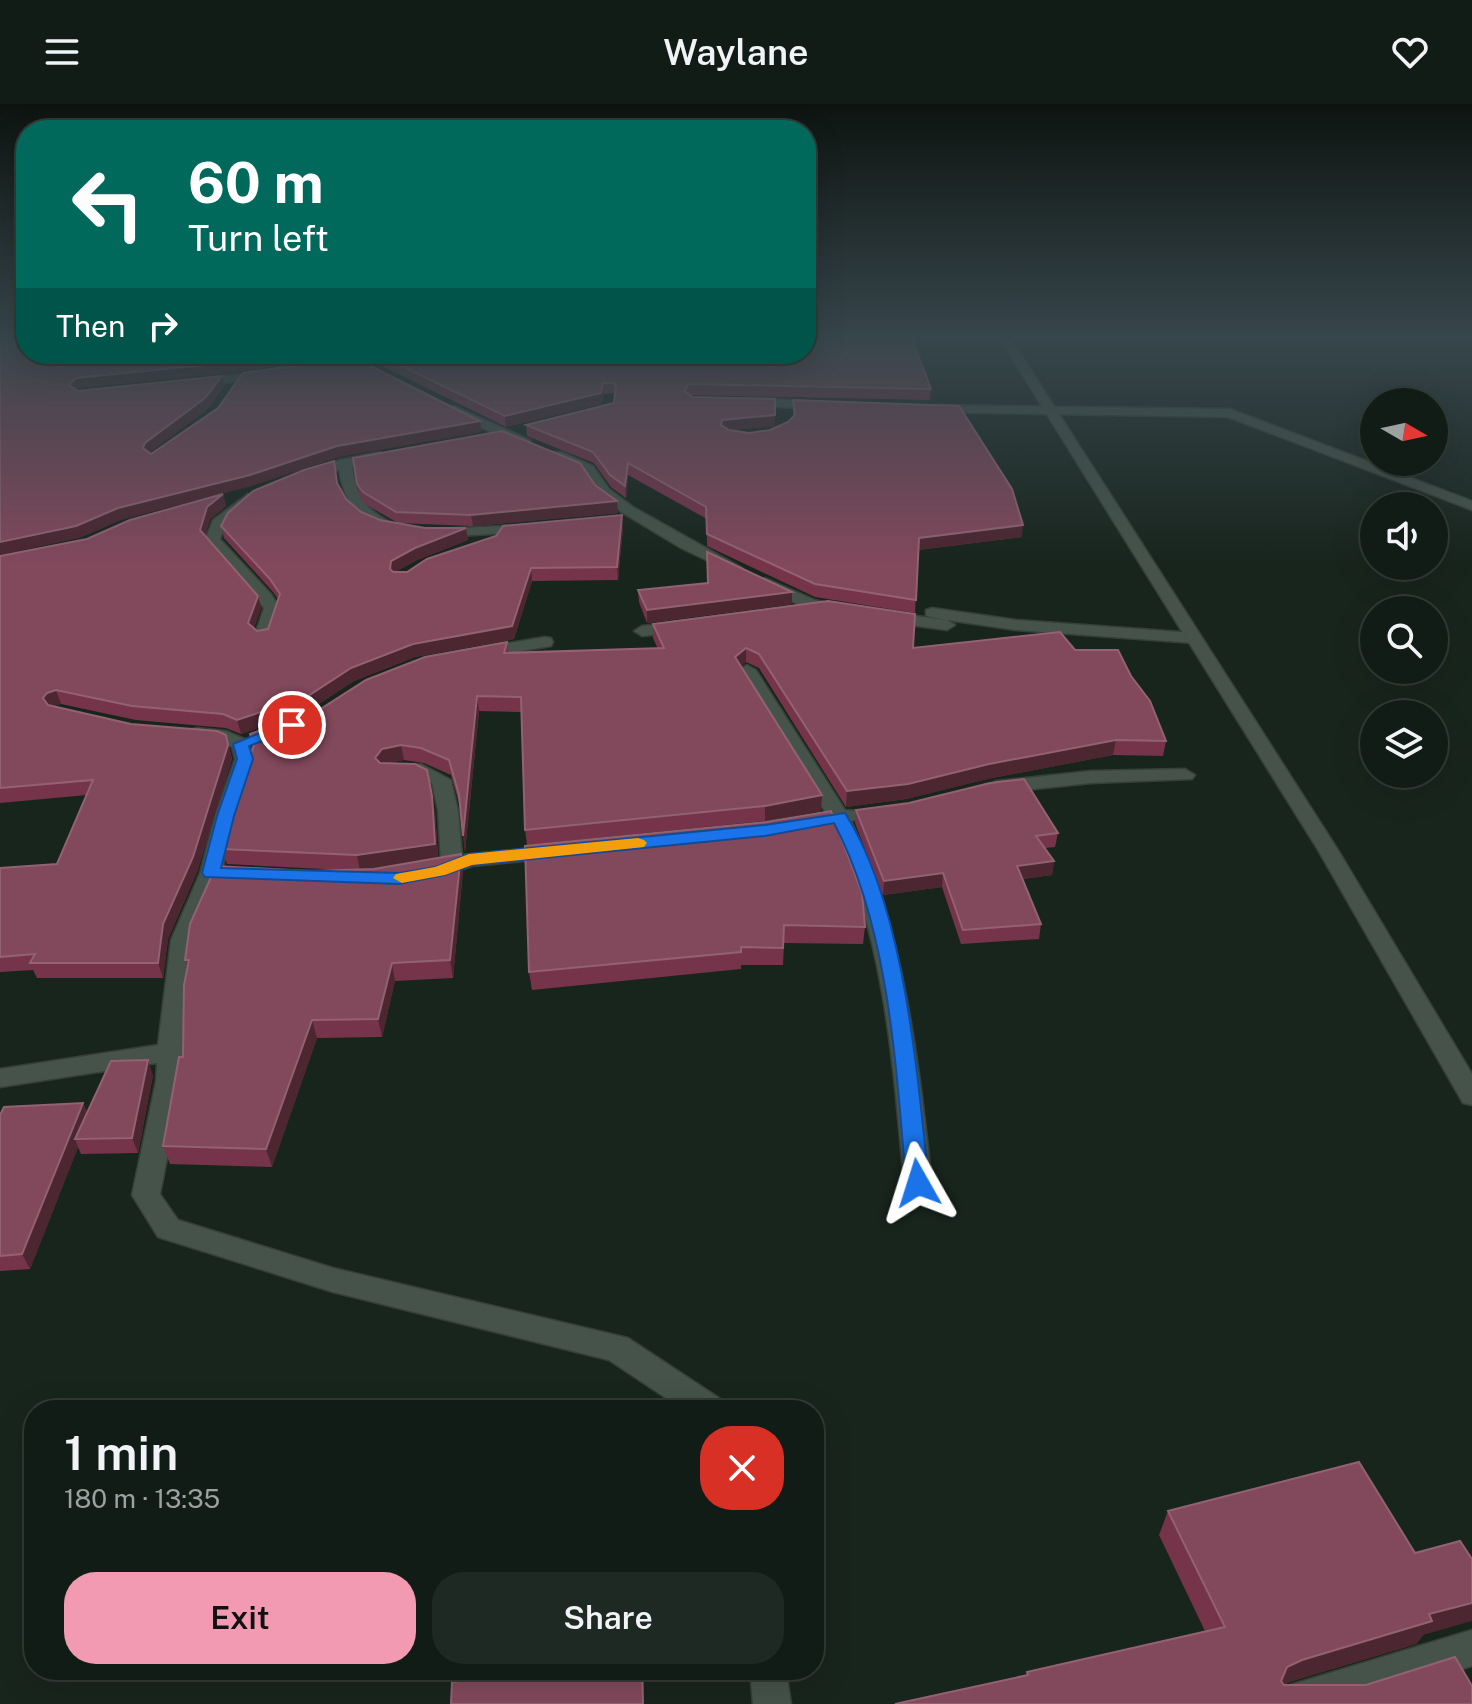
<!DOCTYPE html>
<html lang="en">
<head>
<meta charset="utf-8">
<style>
  body { margin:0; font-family:"Public Sans",sans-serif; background:#1f2923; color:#f1f3f6; height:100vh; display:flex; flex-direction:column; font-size:30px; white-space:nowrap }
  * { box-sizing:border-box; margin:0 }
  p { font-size:26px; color:#9ca1a1 }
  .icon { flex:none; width:44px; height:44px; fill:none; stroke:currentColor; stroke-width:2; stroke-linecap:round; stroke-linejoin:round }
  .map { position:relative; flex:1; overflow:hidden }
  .panel { position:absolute; left:24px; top:1296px; width:800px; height:280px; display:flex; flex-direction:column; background:#121c16; border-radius:32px; box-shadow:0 8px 32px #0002,0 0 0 2px #313a35 }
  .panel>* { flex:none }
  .hud { position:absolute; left:16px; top:16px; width:800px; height:244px; border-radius:32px; box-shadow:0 8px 32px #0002,0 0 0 2px #313a35; background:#00695c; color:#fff; overflow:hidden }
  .needle { width:52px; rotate:99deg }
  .controls { position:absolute; left:1360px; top:284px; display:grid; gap:16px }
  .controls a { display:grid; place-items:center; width:88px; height:88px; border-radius:50%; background:#121c16; box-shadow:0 8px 32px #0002,0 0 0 2px #313a35; font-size:40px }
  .pin { position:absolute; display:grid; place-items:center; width:68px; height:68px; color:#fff; margin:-34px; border:4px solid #fff; border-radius:50%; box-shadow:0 2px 8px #0007 }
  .me { position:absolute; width:88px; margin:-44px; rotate:354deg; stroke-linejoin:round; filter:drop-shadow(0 0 6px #0008) }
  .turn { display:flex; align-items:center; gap:28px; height:168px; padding:0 40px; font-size:36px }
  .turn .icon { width:104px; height:104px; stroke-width:2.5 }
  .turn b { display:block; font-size:56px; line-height:68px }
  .then { display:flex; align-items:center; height:76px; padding:0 40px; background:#0003; gap:16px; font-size:30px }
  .round { display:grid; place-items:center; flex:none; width:84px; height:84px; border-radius:32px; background:#1f2923 }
  .head { display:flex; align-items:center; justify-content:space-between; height:136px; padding:0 40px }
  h1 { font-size:48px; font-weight:600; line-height:60px }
  .action { display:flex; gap:16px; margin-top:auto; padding:16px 40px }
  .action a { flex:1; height:92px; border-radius:32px; background:#f19ab2; color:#111; font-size:32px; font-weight:600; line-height:92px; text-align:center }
  .action a+a { background:#1f2923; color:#f1f3f6 }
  header { display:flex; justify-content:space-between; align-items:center; height:104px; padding:0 40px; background:#121c16; font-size:36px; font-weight:600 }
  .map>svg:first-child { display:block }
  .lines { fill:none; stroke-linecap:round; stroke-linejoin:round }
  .minor-casing { stroke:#363f38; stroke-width:3 }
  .tertiary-casing { stroke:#363f38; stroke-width:3 }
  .minor { fill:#45534a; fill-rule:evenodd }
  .tertiary { fill:#45534a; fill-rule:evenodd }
  .wall { fill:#76344b }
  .shaded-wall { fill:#4c2631 }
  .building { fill:#82485c; stroke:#926272; stroke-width:2 }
  .route { fill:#1a73e8; stroke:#114b97; stroke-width:2 }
  .slow { fill:#f59e0b }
</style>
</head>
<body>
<header><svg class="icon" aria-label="menu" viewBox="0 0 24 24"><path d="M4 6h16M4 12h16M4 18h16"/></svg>Waylane<svg class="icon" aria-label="heart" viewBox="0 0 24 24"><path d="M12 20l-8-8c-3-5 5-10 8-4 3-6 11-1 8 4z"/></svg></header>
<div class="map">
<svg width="1472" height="1600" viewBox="0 0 1472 1600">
  <rect width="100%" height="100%" fill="#18251d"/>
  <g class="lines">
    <defs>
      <g id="minor">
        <path d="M 267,267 L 271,268 L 271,272 L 194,284 L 188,280 L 194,276 Z"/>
        <path d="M 747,293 L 820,298 L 826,302 L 820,306 L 743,300 L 741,297 Z"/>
        <path d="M 931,301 L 1230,305 L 1472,397 L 1472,406 L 1228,313 L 927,308 L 927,302 Z"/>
        <path d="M 454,302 L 530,336 L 531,339 L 520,342 L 450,309 L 448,306 Z"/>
        <path d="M 380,348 L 387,352 L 385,355 L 352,363 C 358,399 366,404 396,422 L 398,425 L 391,429 C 360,420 344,398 339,366 L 309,374 L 302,370 L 340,356 Z"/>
        <path d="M 552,348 L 562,348 L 593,362 L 609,385 L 633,403 L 742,464 L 734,469 L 729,467 L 681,444 L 623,409 L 598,390 L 583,368 L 552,354 Z"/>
        <path d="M 248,390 L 255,394 L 225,421 L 220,435 L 271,490 L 280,504 L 270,533 L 262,538 L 254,533 L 264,504 L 205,436 L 213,416 Z"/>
        <path d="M 526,421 L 533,425 L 531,428 L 437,433 L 430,429 L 437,425 Z"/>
        <path d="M 765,474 L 815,496 L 843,503 L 845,506 L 837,511 L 804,503 L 759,482 L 757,479 Z"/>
        <path d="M 932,504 L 1016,516 L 1194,529 L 1202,534 L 1194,539 L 1016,526 L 947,516 L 955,521 L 947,526 L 887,518 L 879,513 L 887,508 L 946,516 L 926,512 L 926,506 Z"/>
        <path d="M 682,518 L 690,523 L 688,527 L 642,532 L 634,527 L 642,522 Z"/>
        <path d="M 545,533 L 551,534 L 553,538 L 551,542 L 479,554 L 470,549 L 479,544 Z"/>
        <path d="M 747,561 L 756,566 L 845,706 L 860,707 L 863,711 L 860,715 L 851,717 C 905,832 918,954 932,1079 L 928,1087 L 918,1090 L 908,1087 L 904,1079 C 893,956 884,834 832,720 L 806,725 L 796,719 L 799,715 L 826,709 L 738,566 Z"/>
        <path d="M 197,624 L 226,627 L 247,636 L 255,655 L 235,712 L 223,763 L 248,766 L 251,771 L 240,778 L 219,776 L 193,836 L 183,913 L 182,977 L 160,1090 L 178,1116 L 333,1164 L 628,1234 L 722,1296 L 727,1306 L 684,1306 L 609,1256 L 333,1188 L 158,1133 L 132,1091 L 156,977 L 157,959 L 0,983 L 0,965 L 158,941 L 171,836 L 200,769 L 215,712 L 235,655 L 232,643 L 222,638 L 190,634 L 188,630 L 190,626 Z"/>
        <path d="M 421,660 L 451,676 L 458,707 L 462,751 L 553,742 L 563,748 L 553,754 L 472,762 L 434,775 L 426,773 L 423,768 L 426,763 L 441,758 L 438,707 L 432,679 L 418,672 L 393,671 L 390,667 L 400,661 Z"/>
        <path d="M 1185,665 L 1195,671 L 1192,675 L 1091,679 L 996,689 L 986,683 L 996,677 L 1091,667 Z"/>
        <path d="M 1472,1526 L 1472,1562 L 1351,1600 L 1271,1600 L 1277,1587 L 1290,1581 Z"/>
        <path d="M 750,1566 L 786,1566 L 791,1600 L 753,1600 Z"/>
      </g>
      <path id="tertiary" d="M 1000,235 L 1011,235 L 1338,746 L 1472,970 L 1472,1001 L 1463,999 L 1318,746 Z"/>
    </defs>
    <use href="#minor" class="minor-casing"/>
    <use href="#tertiary" class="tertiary-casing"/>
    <use href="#minor" class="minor"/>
    <use href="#tertiary" class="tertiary"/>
  </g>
  <g class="wall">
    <path d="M 358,250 L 806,250 L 931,285 L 930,296 L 689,291 L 693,293 L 775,311 L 775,322 L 731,326 L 749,329 L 770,326 L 788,318 L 793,313 L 793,296 L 1022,433 L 918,446 L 915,509 L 815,493 L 707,442 L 707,415 L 628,371 L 626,394 L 611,383 L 594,359 L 527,332 L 526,321 L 614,299 L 615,290 L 614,289 L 604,290 L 601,300 L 506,323 Z"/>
    <path d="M 353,354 L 595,381 L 618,409 L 473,422 L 398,419 L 365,400 L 359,391 Z"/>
    <path d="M 338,381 L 346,395 L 361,408 L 380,416 L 425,424 L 466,424 L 468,436 L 417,456 L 395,468 L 407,468 L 623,423 L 618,476 L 532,477 L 514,535 L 415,553 L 354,577 L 311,605 L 241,630 L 226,624 L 136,616 L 61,600 L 52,602 L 131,620 L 226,631 L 232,655 L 197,768 L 168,835 L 163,874 L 37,874 L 33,866 L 0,868 L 0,764 L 57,760 L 87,691 L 0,699 L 0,452 L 87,435 L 223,390 L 226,402 L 210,415 L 205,432 L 261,504 L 254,524 L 257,527 L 268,525 L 278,495 L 273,488 L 224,434 L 221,422 Z"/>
    <path d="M 708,479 L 792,500 L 647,519 L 639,498 L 638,486 Z"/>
    <path d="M 653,520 L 913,544 L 1075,546 L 1131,572 L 1166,637 L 1163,652 L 1113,651 L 987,675 L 906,695 L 846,703 L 759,564 L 746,558 L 741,562 L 822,691 L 821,707 L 765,717 L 527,741 L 525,726 L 521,608 L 479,607 L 465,748 L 460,702 L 451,671 L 424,659 L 404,656 L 387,659 L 435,707 L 438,754 L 461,750 L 463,767 L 453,874 L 395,877 L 382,933 L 317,934 L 272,1063 L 170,1060 L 163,1042 L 183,953 L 187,863 L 185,856 L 310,767 L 343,766 L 227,760 L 222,745 L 253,643 L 250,630 L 507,538 L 509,549 L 658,545 L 653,534 Z"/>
    <path d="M 856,706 L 1058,729 L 1055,743 L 1045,744 L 1054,757 L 1052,771 L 1023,775 L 1041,820 L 1039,835 L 961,840 L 942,783 L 883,791 L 855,719 Z"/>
    <path d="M 525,742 L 865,823 L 863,840 L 784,839 L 783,861 L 741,861 L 741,865 L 532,886 L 529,868 Z"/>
    <path d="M 153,971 L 138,1049 L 81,1050 L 78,1043 L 30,1165 L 0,1167 L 0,1011 L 83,999 L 87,1008 Z"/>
    <path d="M 1168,1407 L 1423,1531 L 1416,1540 L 1289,1578 L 1284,1581 L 1472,1600 L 1026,1572 L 1027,1568 L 1205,1527 L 1159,1431 Z"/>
  </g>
  <g class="shaded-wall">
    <path d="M 287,250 L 336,250 L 336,253 L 236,268 L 79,284 L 72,292 L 69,281 L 76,274 Z"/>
    <path d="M 222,272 L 224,283 L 208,305 L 148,350 L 143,344 L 145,339 Z"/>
    <path d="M 603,279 L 604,290 L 601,300 L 506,323 L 505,312 Z"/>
    <path d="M 775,311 L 775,322 L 722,327 L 722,316 Z"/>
    <path d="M 480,317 L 482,328 L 339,353 L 252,382 L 121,416 L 80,434 L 0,451 L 0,438 L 337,342 Z"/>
    <path d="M 628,359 L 628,371 L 626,394 L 625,382 Z"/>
    <path d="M 223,390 L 226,402 L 210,415 L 203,438 L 200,426 L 207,403 Z"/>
    <path d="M 617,397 L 618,409 L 473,422 L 471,411 Z"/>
    <path d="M 622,411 L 623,423 L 618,476 L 617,463 Z"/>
    <path d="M 1023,421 L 1022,433 L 917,446 L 919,434 Z"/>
    <path d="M 466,424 L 468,436 L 417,456 L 394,469 L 390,465 L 391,457 L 415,444 Z"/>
    <path d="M 531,464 L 532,477 L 514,535 L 415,553 L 354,577 L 311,605 L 241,630 L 237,616 L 351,564 Z"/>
    <path d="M 792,488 L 792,500 L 647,519 L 647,506 Z"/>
    <path d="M 258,492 L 261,504 L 251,532 L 248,519 Z"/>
    <path d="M 746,544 L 746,558 L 735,568 L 735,553 Z"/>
    <path d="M 56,586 L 61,600 L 52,602 L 48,608 L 43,594 L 47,589 Z"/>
    <path d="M 477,592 L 479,607 L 465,748 L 463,732 Z"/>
    <path d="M 1116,636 L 1113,651 L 987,675 L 906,695 L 846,703 L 847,687 Z"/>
    <path d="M 228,641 L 232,655 L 197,768 L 168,835 L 163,874 L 158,859 L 163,820 Z"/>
    <path d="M 401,641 L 404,656 L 385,660 L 378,669 L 375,654 L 382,645 Z"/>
    <path d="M 822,691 L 821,707 L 765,717 L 765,702 Z"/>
    <path d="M 432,692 L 435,707 L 438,756 L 360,767 L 357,751 Z"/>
    <path d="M 461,750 L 463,767 L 453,874 L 450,856 Z"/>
    <path d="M 1054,757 L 1052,771 L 1015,776 L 1017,762 Z"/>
    <path d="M 943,769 L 942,783 L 883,791 L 884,777 Z"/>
    <path d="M 392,859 L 395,877 L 382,933 L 378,915 Z"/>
    <path d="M 312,916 L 317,934 L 272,1063 L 266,1045 Z"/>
    <path d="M 148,956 L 153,971 L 138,1049 L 132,1034 Z"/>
    <path d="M 83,999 L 90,1014 L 75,1035 L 78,1043 L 30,1165 L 22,1150 Z"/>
    <path d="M 1472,1499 L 1472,1517 L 1423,1531 L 1416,1540 L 1289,1578 L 1274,1586 L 1287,1563 L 1302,1556 L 1429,1510 Z"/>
    <path d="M 642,1566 L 644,1575 L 644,1600 L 643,1600 Z"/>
  </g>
  <g class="building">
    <path d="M 0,235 L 26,235 L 26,250 L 287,250 L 233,258 L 76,274 L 69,281 L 78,287 L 222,272 L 205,294 L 145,339 L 143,344 L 151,350 L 218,304 L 243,269 L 353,253 L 480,317 L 337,342 L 250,371 L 118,404 L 76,422 L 0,438 Z"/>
    <path d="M 806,235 L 912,235 L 931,285 L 689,280 L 684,287 L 693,293 L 775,295 L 775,311 L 722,316 L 721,321 L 729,326 L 749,329 L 770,326 L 788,318 L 795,311 L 793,296 L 959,302 L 1012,385 L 1023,421 L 919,434 L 916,496 L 815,480 L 707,430 L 706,403 L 628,359 L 625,382 L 610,371 L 593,348 L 526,321 L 614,299 L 616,281 L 613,279 L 603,279 L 601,289 L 505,312 L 377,250 L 806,250 Z"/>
    <path d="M 502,327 L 580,359 L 595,381 L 617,397 L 471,411 L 396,408 L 363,388 L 357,380 L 353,354 Z"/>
    <path d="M 334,357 L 337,379 L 346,395 L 361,408 L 380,416 L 425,424 L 466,424 L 415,444 L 391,457 L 390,465 L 393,468 L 407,468 L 427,455 L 496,432 L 503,422 L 622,411 L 617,463 L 531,464 L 512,522 L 413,540 L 351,564 L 308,592 L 237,616 L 223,610 L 132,602 L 56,586 L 47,589 L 43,594 L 48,601 L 131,620 L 217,627 L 226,631 L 228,641 L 193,753 L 163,820 L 158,859 L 30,859 L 35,850 L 0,853 L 0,764 L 57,760 L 93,676 L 0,684 L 0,452 L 87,435 L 130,416 L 223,390 L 207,403 L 200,426 L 258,492 L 248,519 L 257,527 L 268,525 L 280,490 L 270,475 L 221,422 L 228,409 L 253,387 L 304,366 Z"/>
    <path d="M 707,448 L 792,488 L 647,506 L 638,486 L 708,479 Z"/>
    <path d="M 828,497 L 915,510 L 913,544 L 1060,528 L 1075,546 L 1118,546 L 1131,572 L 1150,597 L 1166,637 L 1116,636 L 989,660 L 908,680 L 847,687 L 759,550 L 746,544 L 735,553 L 822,691 L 765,702 L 525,726 L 521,593 L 477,592 L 463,732 L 459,691 L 449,656 L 421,644 L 401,641 L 382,645 L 375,654 L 380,659 L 415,660 L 427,666 L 432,692 L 435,740 L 357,751 L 222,745 L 234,697 L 254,641 L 250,630 L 322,604 L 366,576 L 425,553 L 507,538 L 504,549 L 664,544 L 653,520 Z"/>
    <path d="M 1024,675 L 1058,729 L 1036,732 L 1054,757 L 1017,762 L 1041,820 L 963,826 L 943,769 L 884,777 L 856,706 L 909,699 L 990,679 Z"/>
    <path d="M 831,707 L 862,789 L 865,823 L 784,821 L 783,844 L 741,843 L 741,848 L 529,868 L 525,742 L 766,718 Z"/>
    <path d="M 461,750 L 450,856 L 392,859 L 378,915 L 312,916 L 266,1045 L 163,1042 L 179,953 L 183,953 L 184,881 L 189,856 L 185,856 L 190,820 L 216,762 L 310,767 L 374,765 Z"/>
    <path d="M 148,956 L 132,1034 L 75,1035 L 111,957 Z"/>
    <path d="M 83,999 L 22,1150 L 0,1152 L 0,1011 L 4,1003 Z"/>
    <path d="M 1359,1358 L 1415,1449 L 1460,1437 L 1472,1455 L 1472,1499 L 1429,1510 L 1432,1517 L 1302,1556 L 1287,1563 L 1281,1577 L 1284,1581 L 1366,1581 L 1455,1553 L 1472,1582 L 1472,1600 L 895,1600 L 1028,1571 L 1027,1568 L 1225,1523 L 1168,1407 Z"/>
    <path d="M 494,1566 L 642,1566 L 643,1600 L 451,1600 L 452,1578 L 494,1573 Z"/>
  </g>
  <linearGradient id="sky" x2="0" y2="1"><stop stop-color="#0d1410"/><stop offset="0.51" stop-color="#37464c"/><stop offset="1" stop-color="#37464c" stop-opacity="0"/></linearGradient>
  <rect width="1472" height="459" fill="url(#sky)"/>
  <path class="route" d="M 292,616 L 298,618 L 298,624 L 249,642 L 253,655 L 234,712 L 221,764 L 399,769 L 435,763 L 469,750 L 765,721 L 845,709 C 905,802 917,969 929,1079 L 926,1085 L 918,1088 L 910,1085 L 906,1079 C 896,961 889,824 834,719 L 765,732 L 472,761 L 445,771 L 399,780 L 205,773 L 202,769 L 217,712 L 237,655 L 233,640 Z"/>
  <path class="slow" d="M 638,734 L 644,736 L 647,739 L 644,743 L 472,761 L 445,771 L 402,779 L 393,774 L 396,770 L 435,763 L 469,750 Z"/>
</svg>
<div class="controls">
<a><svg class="needle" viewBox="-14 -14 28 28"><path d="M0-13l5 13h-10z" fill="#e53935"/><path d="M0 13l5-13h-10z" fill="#9ca1a1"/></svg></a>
<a><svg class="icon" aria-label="sound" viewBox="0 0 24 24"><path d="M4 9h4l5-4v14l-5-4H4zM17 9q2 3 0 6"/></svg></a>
<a><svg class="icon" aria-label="search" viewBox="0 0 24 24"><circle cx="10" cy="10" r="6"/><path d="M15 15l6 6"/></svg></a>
<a><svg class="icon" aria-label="layers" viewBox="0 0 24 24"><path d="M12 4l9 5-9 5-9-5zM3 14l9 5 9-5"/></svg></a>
</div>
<div class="pin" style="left:292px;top:621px;background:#d93025"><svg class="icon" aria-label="arrive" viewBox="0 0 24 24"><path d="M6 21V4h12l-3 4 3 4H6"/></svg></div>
<svg class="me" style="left:918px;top:1079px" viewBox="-20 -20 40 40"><path d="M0-17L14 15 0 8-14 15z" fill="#1a73e8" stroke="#fff" stroke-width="4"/></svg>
<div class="hud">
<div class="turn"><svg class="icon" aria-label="left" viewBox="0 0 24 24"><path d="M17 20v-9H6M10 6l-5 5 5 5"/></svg><div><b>60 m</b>Turn left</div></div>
<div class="then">Then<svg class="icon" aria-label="right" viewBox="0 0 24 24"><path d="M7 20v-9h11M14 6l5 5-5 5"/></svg></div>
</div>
<section class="panel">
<div class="head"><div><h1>1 min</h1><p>180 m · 13:35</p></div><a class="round" style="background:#d93025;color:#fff"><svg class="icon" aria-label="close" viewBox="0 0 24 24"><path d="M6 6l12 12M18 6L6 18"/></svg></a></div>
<div class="action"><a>Exit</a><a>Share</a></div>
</section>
</div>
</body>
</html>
